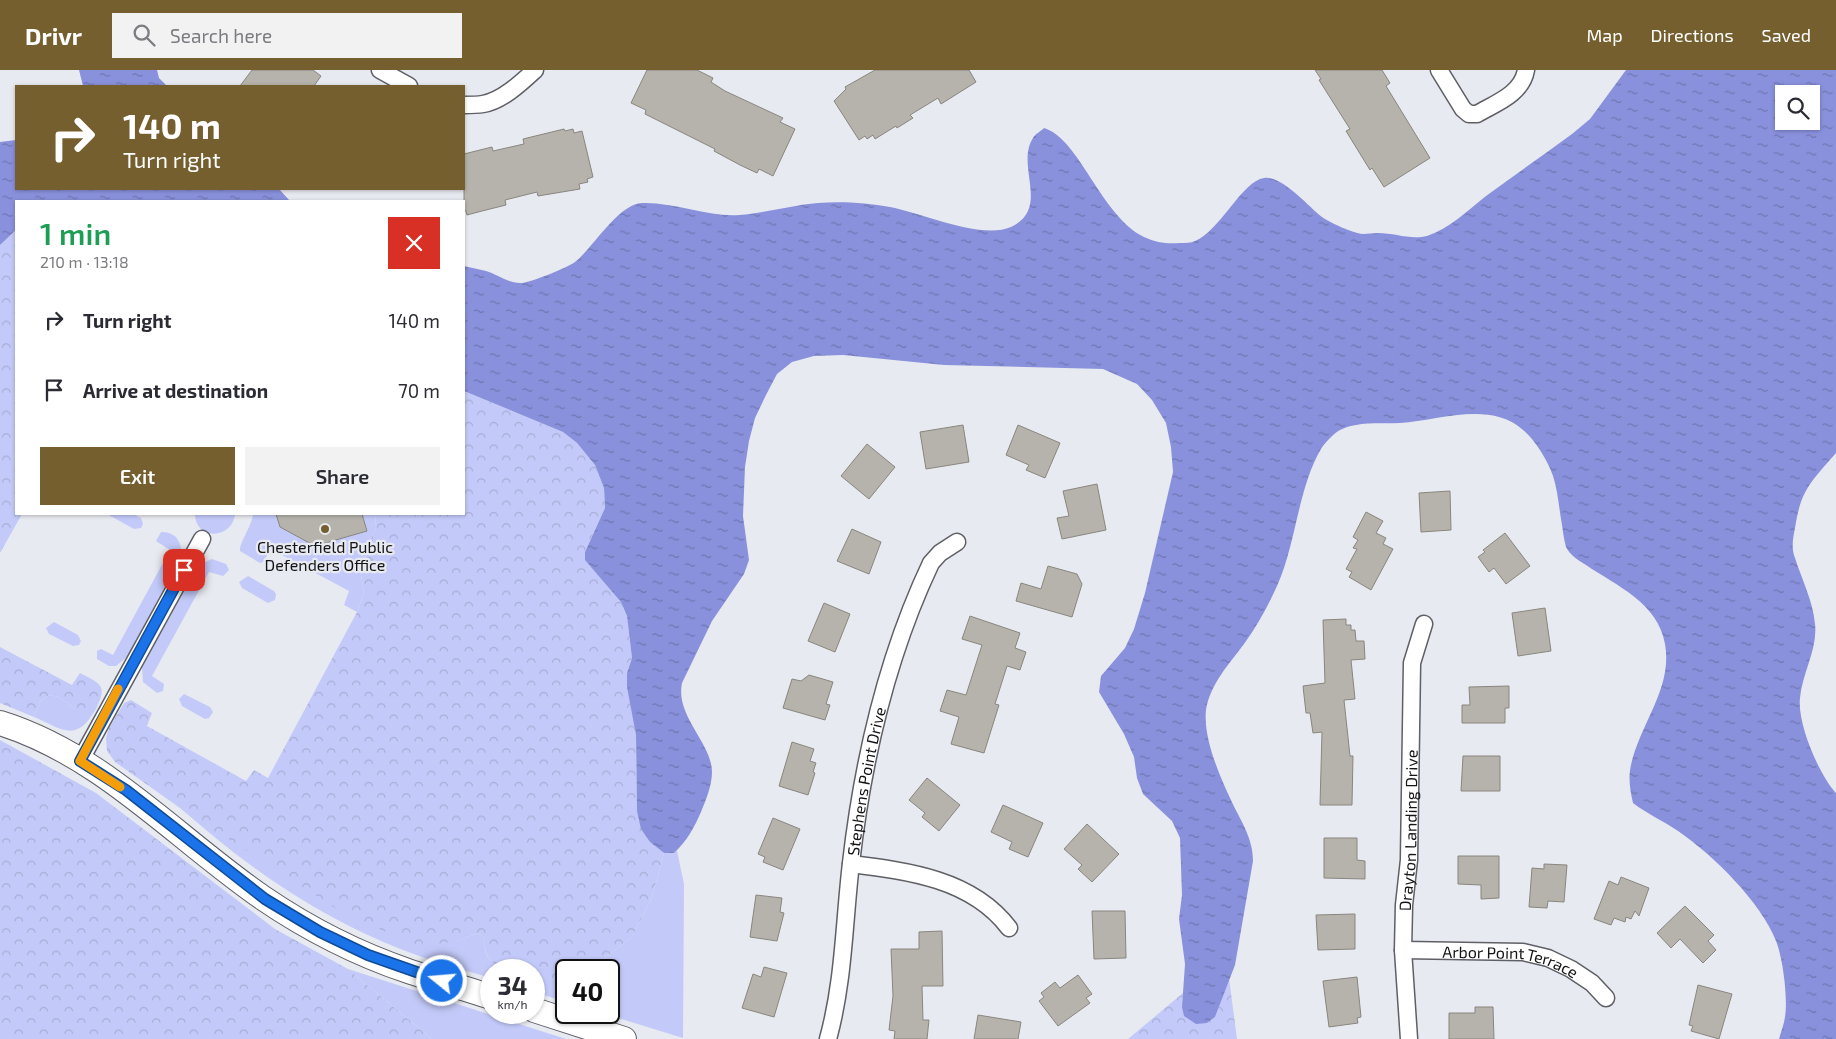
<!DOCTYPE html>
<html lang="en">
<head>
<meta charset="utf-8">
<style>
  body { margin:0; font-family:"Exo 2",sans-serif; background:#f2f2f3; color:#2b2b33; height:100vh; display:flex; flex-direction:column; font-size:19px; white-space:nowrap }
  * { box-sizing:border-box; margin:0 }
  p { font-size:16px; color:#7c7c81 }
  .icon { flex:none; width:28px; height:28px; fill:none; stroke:currentColor; stroke-width:2; stroke-linecap:round; stroke-linejoin:round }
  .map { position:relative; flex:1; overflow:hidden }
  .drawer { position:absolute; left:15px; top:130px; width:450px; height:315px; display:flex; flex-direction:column; background:#fff; border-radius:0px; box-shadow:0 1px 4px #0004 }
  .drawer>* { flex:none }
  .banner { position:absolute; left:15px; top:15px; width:450px; height:105px; border-radius:0px; box-shadow:0 1px 4px #0004; background:#765f2f; color:#fff; overflow:hidden }
  .buttons { position:absolute; left:1775px; top:15px; display:grid; gap:10px }
  .buttons a { display:grid; place-items:center; width:45px; height:45px; border-radius:0px; background:#fff; box-shadow:0 1px 4px #0004; font-size:25px }
  .speed { position:absolute; left:480px; top:889px; display:flex; gap:10px; font-size:25px; font-weight:700; text-align:center }
  .speed>* { display:grid; place-content:center; width:65px; height:65px; border-radius:50%; background:#fff; box-shadow:0 1px 4px #0004; line-height:1 }
  .speed small { font-size:12px; font-weight:400 }
  .speed .limit { border:2px solid #111; border-radius:8px; background:#fff; color:#111 }
  .pin { position:absolute; display:grid; place-items:center; width:42px; height:42px; color:#fff; margin:-21px; border-radius:10px; box-shadow:0 2px 8px #0006 }
  .me { position:absolute; width:55px; margin:-28px; rotate:287deg; stroke-linejoin:round; filter:drop-shadow(0 0 4px #0008) }
  .turn { display:flex; align-items:center; gap:18px; height:105px; padding:0 25px; font-size:22px }
  .turn .icon { width:65px; height:65px; stroke-width:2.5 }
  .turn b { display:block; font-size:35px; line-height:42px }
  .round { display:grid; place-items:center; flex:none; width:52px; height:52px; border-radius:0px; background:#f2f2f3 }
  .headline { display:flex; align-items:center; justify-content:space-between; height:85px; padding:0 25px }
  h1 { font-size:30px; font-weight:600; line-height:38px; color:#1e9e55 }
  .primary-button { display:flex; gap:10px; margin-top:auto; padding:10px 25px }
  .primary-button a { flex:1; height:58px; border-radius:0px; background:#765f2f; color:#fff; font-size:20px; font-weight:600; line-height:58px; text-align:center }
  .primary-button a+a { background:#f2f2f3; color:#2b2b33 }
  ul { padding:0; list-style:none }
  li { display:flex; align-items:center; gap:15px; height:70px; padding:0 25px }
  li div { flex:1 }
  li b { display:block; font-size:19px }
  li em { font-style:normal }
  header { display:flex; align-items:center; gap:30px; box-sizing:border-box; height:70px; padding:0 25px; background:#765f2f; color:#fff }
  header strong { font-size:24px }
  nav { display:flex; gap:28px; margin-inline-start:auto; font-size:18px }
  .search { width:350px; height:45px; background:#f2f2f3; display:flex; align-items:center; gap:12px; box-sizing:border-box; padding:0 18px; border-radius:0px; color:#7c7c81; font-size:19px }
  .map>svg:first-child { display:block }
  .grass { fill:#c3caf9 }
  .forest { fill:url(#forest-crowns) }
  .water { fill:url(#water-ripples); fill-rule:evenodd }
  .building { fill:#b6b3ac; stroke:#89867f }
  .lines { fill:none; stroke-linecap:round; stroke-linejoin:round }
  .street-casing { stroke:#5f6066; stroke-width:19 }
  .secondary-casing { stroke:#5f6066; stroke-width:26 }
  .street { stroke:#fff; stroke-width:16 }
  .secondary { stroke:#fff; stroke-width:24 }
  .route-casing { stroke:#114b97; stroke-width:12 }
  .route { stroke:#1a73e8; stroke-width:9 }
  .slow { stroke:#f59e0b; stroke-width:9 }
  .poi-dot { fill:#765f2f; stroke:#e8eaf1; stroke-width:2 }
  .labels { text-anchor:middle; dominant-baseline:central; stroke-width:4.5; stroke-linejoin:round; paint-order:stroke }
  .poi-label { font-size:16px; fill:#141417; stroke:#e8eaf1 }
  .street-label { font-size:16px; fill:#141417; stroke:#e8eaf1 }
</style>
</head>
<body>
<header>
<strong>Drivr</strong>
<div class="search"><svg class="icon" aria-label="search" viewBox="0 0 24 24"><circle cx="10" cy="10" r="6"/><path d="M15 15l6 6"/></svg>Search here</div>
<nav><a>Map</a><a>Directions</a><a>Saved</a></nav>
</header>
<div class="map">
<svg width="1836" height="969" viewBox="0 0 1836 969">
  <defs>
    <pattern id="forest-crowns" width="20" height="18" patternUnits="userSpaceOnUse" patternTransform="scale(1.25)"><rect width="20" height="18" fill="#c3caf9"/><path d="M2 6a3 3 0 1 1 6 0M12 15a3 3 0 1 1 6 0" fill="none" stroke="#a7add5"/></pattern>
    <pattern id="water-ripples" width="26" height="14" patternUnits="userSpaceOnUse" patternTransform="scale(1.25)"><rect width="26" height="14" fill="#8991dc"/><path d="M2 4q2-2 4 0t4 0M15 11q2-2 4 0t4 0" fill="none" stroke="#6f75b1"/></pattern>
  </defs>
  <rect width="100%" height="100%" fill="#e8eaf1"/>
  <g class="grass">
    <path d="M 107,444 L 133,444 L 141,448 L 143,454 L 141,458 L 134,459 Z"/>
    <path d="M 195,444 L 235,444 L 235,445 C 231,470 195,470 195,444 Z"/>
    <path d="M 253,444 L 375,444 L 376,458 L 359,493 L 364,523 L 357,542 L 344,535 L 349,521 L 271,479 L 263,492 L 260,493 L 240,481 C 239,473 252,456 253,444 Z"/>
    <path d="M 161,462 C 178,461 185,477 179,491 L 127,587 L 116,596 L 109,596 L 97,589 L 97,581 L 101,579 L 113,585 L 170,480 L 156,471 Z"/>
    <path d="M 212,489 L 226,494 L 229,500 L 223,506 L 209,502 L 152,606 L 164,614 L 163,621 L 157,623 L 143,612 L 142,597 L 199,495 Z"/>
    <path d="M 248,506 L 274,521 L 276,524 L 275,530 L 268,533 L 242,518 L 239,512 Z"/>
    <path d="M 54,552 L 78,565 L 81,571 L 79,575 L 73,576 L 49,564 L 46,558 Z"/>
    <path d="M 184,624 L 210,637 L 213,642 L 209,648 L 205,649 L 182,636 L 179,629 Z"/>
    <path d="M 49,625 L 59,627 L 75,639 L 96,639 C 76,673 64,660 34,647 L 41,630 Z"/>
    <path d="M 212,765 L 227,767 L 457,871 L 478,863 L 485,868 C 483,891 493,893 512,900 L 491,900 L 491,908 C 468,901 445,895 422,887 C 344,860 275,817 212,765 Z"/>
    <path d="M 677,781 L 684,814 L 683,968 L 602,943 L 609,942 L 609,900 L 589,900 L 632,867 L 652,827 L 664,783 Z"/>
    <path d="M 348,899 L 566,969 L 432,969 Z"/>
    <path d="M 534,908 L 566,916 L 566,932 L 534,922 Z"/>
  </g>
  <g class="forest">
    <path d="M 16,160 L 16,444 L 22,444 L 0,483 L 0,175 Z"/>
    <path d="M 464,321 L 563,362 L 577,373 L 595,395 L 604,418 L 605,438 L 585,482 L 621,532 L 627,546 L 632,588 L 627,603 L 636,665 L 637,741 L 650,772 L 664,783 L 652,827 L 632,867 L 589,900 L 566,900 L 565,917 L 534,908 L 534,900 C 509,900 482,900 485,868 L 478,863 L 457,871 L 420,877 L 341,842 L 227,768 L 212,765 L 180,738 L 115,692 L 107,681 L 106,668 L 109,658 L 124,633 L 131,630 L 152,643 L 147,656 L 246,711 L 254,700 L 268,708 L 357,542 L 364,523 L 359,493 L 376,458 L 375,444 L 464,444 Z"/>
    <path d="M 0,577 L 72,615 L 80,603 C 101,614 108,615 96,639 L 75,639 L 59,627 L 49,625 L 41,630 L 34,647 L 0,633 Z"/>
    <path d="M 0,670 L 96,723 L 275,859 L 348,899 L 432,969 L 0,969 Z"/>
    <path d="M 1229,908 L 1237,969 L 1128,969 L 1183,923 L 1182,937 L 1207,953 L 1215,947 Z"/>
  </g>
  <g class="water">
    <path d="M 79,0 L 157,0 L 159,8 L 167,16 L 83,16 Z"/>
    <path d="M 1626,0 L 1836,0 L 1836,383 C 1811,412 1801,419 1795,458 C 1793,468 1791,478 1795,488 C 1802,510 1813,531 1815,554 C 1818,578 1802,604 1800,628 C 1797,653 1819,705 1836,723 L 1836,969 L 1779,969 C 1781,962 1784,954 1785,947 C 1788,929 1783,888 1776,871 C 1761,832 1713,785 1678,761 C 1664,751 1647,744 1633,733 C 1630,720 1628,708 1631,695 C 1640,654 1673,618 1665,574 C 1658,533 1617,516 1586,495 C 1579,491 1569,484 1566,477 C 1564,470 1563,462 1562,455 C 1559,439 1558,421 1553,406 C 1548,391 1535,370 1523,360 C 1490,330 1437,351 1400,353 C 1381,354 1358,351 1340,360 C 1334,363 1324,374 1321,379 C 1298,418 1296,474 1277,516 C 1268,536 1257,556 1244,574 C 1230,593 1210,614 1206,640 C 1203,667 1219,705 1231,730 C 1240,750 1253,767 1253,791 L 1235,895 L 1215,947 L 1207,953 L 1196,954 L 1184,946 L 1182,937 L 1185,894 L 1179,849 L 1182,825 L 1180,768 L 1172,751 L 1143,724 L 1137,708 L 1134,687 L 1124,664 L 1099,622 L 1101,606 L 1125,578 L 1134,559 L 1145,523 L 1173,402 L 1171,377 L 1166,353 L 1152,330 L 1137,314 L 1103,299 L 944,295 L 843,285 L 814,286 L 792,292 L 777,304 L 766,325 L 755,348 L 749,371 L 745,397 L 743,446 L 749,490 L 744,504 L 712,551 L 682,613 C 675,646 712,673 712,702 C 712,715 706,730 701,742 C 694,758 687,771 674,783 L 664,783 L 650,772 L 641,759 L 637,741 L 636,665 L 627,617 L 627,603 L 632,588 L 627,546 L 621,532 L 585,490 L 585,482 L 605,438 L 604,418 L 595,395 L 577,373 L 563,362 L 464,321 L 464,196 C 471,198 479,199 486,201 C 497,204 509,214 522,213 C 531,212 567,198 575,192 C 593,178 618,134 642,133 C 675,132 706,147 739,145 C 766,143 792,135 818,133 C 841,131 868,133 890,137 C 922,143 981,170 1011,157 C 1051,138 1015,96 1033,68 C 1035,64 1041,61 1044,58 C 1079,68 1101,146 1144,167 C 1157,173 1167,174 1180,173 C 1185,173 1191,173 1195,171 C 1220,161 1242,111 1264,108 C 1282,105 1308,136 1322,147 C 1331,153 1352,163 1363,164 C 1368,164 1373,163 1378,163 C 1395,163 1410,170 1427,166 C 1449,159 1468,140 1486,126 C 1515,105 1543,85 1572,64 L 1590,49 ZM 1784,24 L 1811,24 L 1811,51 L 1784,51 Z"/>
    <path d="M 16,70 L 16,119 L 279,119 L 290,131 L 16,131 L 16,160 L 0,175 L 0,72 Z"/>
  </g>
  <g class="building">
    <path d="M 252,0 L 313,0 L 321,6 L 314,16 L 240,16 Z"/>
    <path d="M 647,0 L 697,0 L 713,8 L 711,12 L 725,21 L 783,48 L 780,52 L 795,59 L 773,106 L 759,99 L 757,103 L 740,95 L 714,81 L 715,79 L 645,44 L 646,40 L 631,33 Z"/>
    <path d="M 875,0 L 969,0 L 976,12 L 941,34 L 938,28 L 910,45 L 913,48 L 897,58 L 896,56 L 875,69 L 873,65 L 867,69 L 865,66 L 859,70 L 834,31 L 846,19 L 845,17 Z"/>
    <path d="M 1315,0 L 1382,0 L 1390,13 L 1386,16 L 1430,88 L 1384,117 L 1372,98 L 1370,100 L 1346,61 L 1350,59 L 1319,10 L 1321,9 Z"/>
    <path d="M 564,59 L 565,61 L 573,59 L 574,63 L 582,61 L 593,107 L 587,109 L 588,112 L 579,114 L 580,119 L 538,126 L 537,122 L 505,130 L 506,135 L 482,141 L 467,145 L 466,141 L 464,141 L 464,84 L 492,77 L 493,81 L 524,74 L 523,69 Z"/>
    <path d="M 963,355 L 969,392 L 926,399 L 920,362 Z"/>
    <path d="M 1018,355 L 1060,373 L 1045,408 L 1026,400 L 1029,395 L 1006,385 Z"/>
    <path d="M 867,374 L 895,397 L 869,429 L 841,406 Z"/>
    <path d="M 1097,414 L 1106,460 L 1062,469 L 1057,448 L 1069,446 L 1063,421 Z"/>
    <path d="M 1450,421 L 1451,460 L 1421,462 L 1419,423 Z"/>
    <path d="M 1366,442 L 1383,451 L 1376,463 L 1386,468 L 1383,474 L 1393,479 L 1371,520 L 1349,507 L 1352,502 L 1346,499 L 1357,479 L 1353,478 L 1358,470 L 1353,467 Z"/>
    <path d="M 276,444 L 362,444 L 367,461 L 315,476 L 280,457 Z"/>
    <path d="M 852,459 L 881,472 L 869,504 L 837,491 Z"/>
    <path d="M 1505,463 L 1530,496 L 1506,514 L 1494,498 L 1489,502 L 1478,487 L 1485,482 L 1483,480 Z"/>
    <path d="M 1048,496 L 1077,504 L 1082,514 L 1072,547 L 1016,531 L 1021,513 L 1041,519 Z"/>
    <path d="M 824,533 L 850,544 L 835,582 L 808,571 Z"/>
    <path d="M 1545,538 L 1551,581 L 1518,586 L 1512,543 Z"/>
    <path d="M 970,546 L 1020,563 L 1015,578 L 1026,582 L 1020,600 L 1007,596 L 995,634 L 999,635 L 984,683 L 951,674 L 959,647 L 940,641 L 947,620 L 966,625 L 982,575 L 962,569 Z"/>
    <path d="M 1346,549 L 1346,555 L 1351,555 L 1351,560 L 1355,560 L 1356,571 L 1364,571 L 1365,589 L 1351,590 L 1355,629 L 1344,630 L 1350,686 L 1353,686 L 1352,735 L 1320,735 L 1322,662 L 1313,663 L 1310,643 L 1306,643 L 1303,616 L 1325,613 L 1323,550 Z"/>
    <path d="M 809,605 L 833,612 L 826,634 L 830,635 L 825,650 L 783,638 L 792,609 L 801,611 Z"/>
    <path d="M 1509,616 L 1509,638 L 1505,638 L 1505,653 L 1462,653 L 1462,635 L 1470,635 L 1469,617 Z"/>
    <path d="M 792,672 L 814,679 L 810,691 L 816,693 L 813,702 L 815,703 L 808,725 L 779,716 Z"/>
    <path d="M 1463,686 L 1500,686 L 1500,721 L 1461,721 Z"/>
    <path d="M 927,708 L 960,735 L 939,761 L 922,747 L 925,743 L 909,730 Z"/>
    <path d="M 1003,735 L 1043,753 L 1028,787 L 1009,779 L 1012,772 L 991,762 Z"/>
    <path d="M 773,748 L 800,759 L 783,800 L 763,792 L 765,787 L 758,784 Z"/>
    <path d="M 1087,754 L 1119,784 L 1092,812 L 1078,799 L 1082,795 L 1064,779 Z"/>
    <path d="M 1324,768 L 1357,768 L 1357,790 L 1365,791 L 1365,809 L 1324,808 Z"/>
    <path d="M 1458,786 L 1499,786 L 1499,828 L 1481,829 L 1481,815 L 1458,814 Z"/>
    <path d="M 1544,794 L 1567,795 L 1564,832 L 1548,831 L 1547,838 L 1529,837 L 1532,798 L 1544,799 Z"/>
    <path d="M 1621,807 L 1649,818 L 1639,846 L 1635,841 L 1631,849 L 1626,847 L 1625,852 L 1614,848 L 1611,855 L 1594,849 L 1609,811 L 1618,815 Z"/>
    <path d="M 756,825 L 782,828 L 780,842 L 784,843 L 777,871 L 750,867 Z"/>
    <path d="M 1685,836 L 1714,865 L 1708,871 L 1716,880 L 1703,893 L 1680,869 L 1671,878 L 1657,863 Z"/>
    <path d="M 1092,841 L 1125,841 L 1126,888 L 1094,889 Z"/>
    <path d="M 1355,844 L 1355,879 L 1318,880 L 1316,845 Z"/>
    <path d="M 942,861 L 943,916 L 922,916 L 923,950 L 929,950 L 927,969 L 894,969 L 895,961 L 889,960 L 893,926 L 891,879 L 919,879 L 919,862 Z"/>
    <path d="M 764,897 L 787,903 L 774,947 L 742,938 L 753,904 L 761,907 Z"/>
    <path d="M 1078,905 L 1092,924 L 1086,928 L 1090,933 L 1058,956 L 1039,931 L 1044,927 L 1041,923 L 1055,912 L 1060,918 Z"/>
    <path d="M 1357,907 L 1361,947 L 1357,948 L 1358,953 L 1329,957 L 1323,911 Z"/>
    <path d="M 1698,915 L 1732,924 L 1719,969 L 1691,961 L 1693,956 L 1689,955 Z"/>
    <path d="M 1475,937 L 1493,937 L 1494,969 L 1449,969 L 1449,943 L 1475,943 Z"/>
    <path d="M 978,945 L 1021,952 L 1018,969 L 974,969 Z"/>
  </g>
  <g class="lines">
    <defs>
      <g id="street">
        <path d="M 380,0 L 409,16"/>
        <path d="M 1439,0 L 1463,39 L 1469,44 L 1477,44 C 1496,33 1522,24 1526,0"/>
        <path d="M 464,35 C 470,35 477,35 483,34 C 502,31 522,12 535,0"/>
        <path d="M 80,691 L 202,469"/>
        <path d="M 851,794 C 908,801 972,809 1009,858"/>
        <path id="s1" d="M 1403,880 L 1523,882 L 1548,888 L 1571,899 L 1592,913 L 1606,928"/>
        <path id="s2" d="M 828,969 C 844,911 844,852 851,793 C 863,689 886,588 931,493 L 940,483 L 957,472"/>
        <path id="s3" d="M 1409,969 L 1403,880 L 1404,835 L 1409,790 L 1412,593 L 1424,554"/>
      </g>
      <g id="secondary">
        <path d="M 0,653 C 103,685 177,769 263,828 C 307,858 358,884 408,901 C 435,910 464,918 491,927"/>
        <path d="M 534,940 L 624,969"/>
      </g>
    </defs>
    <use href="#street" class="street-casing"/>
    <use href="#secondary" class="secondary-casing"/>
    <use href="#street" class="street"/>
    <use href="#secondary" class="secondary"/>
  </g>
  <g class="lines">
    <defs>
      <path id="route" d="M 184,500 L 80,691 L 126,720 L 265,829 L 320,862 L 368,885 L 442,911"/>
    </defs>
    <use href="#route" class="route-casing"/>
    <use href="#route" class="route"/>
    <path class="slow" d="M 118,619 L 80,691 L 120,717"/>
  </g>
  <circle class="poi-dot" cx="325" cy="459" r="5"/>
  <g class="labels">
    <g class="poi-label">
      <text x="325" y="476">Chesterfield Public<tspan x="325" dy="18">Defenders Office</tspan></text>
    </g>
    <g class="street-label">
      <text stroke="none"><textPath href="#s2" startOffset="261">Stephens Point Drive</textPath></text>
      <text stroke="none"><textPath href="#s3" startOffset="209">Drayton Landing Drive</textPath></text>
      <text stroke="none"><textPath href="#s1" startOffset="109">Arbor Point Terrace</textPath></text>
    </g>
  </g>
</svg>
<div class="buttons">
<a><svg class="icon" aria-label="search" viewBox="0 0 24 24"><circle cx="10" cy="10" r="6"/><path d="M15 15l6 6"/></svg></a>
</div>
<div class="speed"><div>34<small>km/h</small></div><div class="limit">40</div></div>
<div class="pin" style="left:184px;top:500px;background:#d93025"><svg class="icon" aria-label="arrive" viewBox="0 0 24 24"><path d="M6 21V4h12l-3 4 3 4H6"/></svg></div>
<svg class="me" style="left:442px;top:911px" viewBox="-20 -20 40 40"><circle r="17" fill="#1a73e8" stroke="#fff" stroke-width="3"/><path d="M0-11L8 9 0 5-8 9z" fill="#fff"/></svg>
<div class="banner">
<div class="turn"><svg class="icon" aria-label="right" viewBox="0 0 24 24"><path d="M7 20v-9h11M14 6l5 5-5 5"/></svg><div><b>140 m</b>Turn right</div></div>
</div>
<section class="drawer">
<div class="headline"><div><h1>1 min</h1><p>210 m · 13:18</p></div><a class="round" style="background:#d93025;color:#fff"><svg class="icon" aria-label="close" viewBox="0 0 24 24"><path d="M6 6l12 12M18 6L6 18"/></svg></a></div>
<ul>
<li><svg class="icon" aria-label="right" viewBox="0 0 24 24"><path d="M7 20v-9h11M14 6l5 5-5 5"/></svg><div><b>Turn right</b></div><em>140 m</em></li>
<li><svg class="icon" aria-label="arrive" viewBox="0 0 24 24"><path d="M6 21V4h12l-3 4 3 4H6"/></svg><div><b>Arrive at destination</b></div><em>70 m</em></li>
</ul>
<div class="primary-button"><a>Exit</a><a>Share</a></div>
</section>
</div>
</body>
</html>
